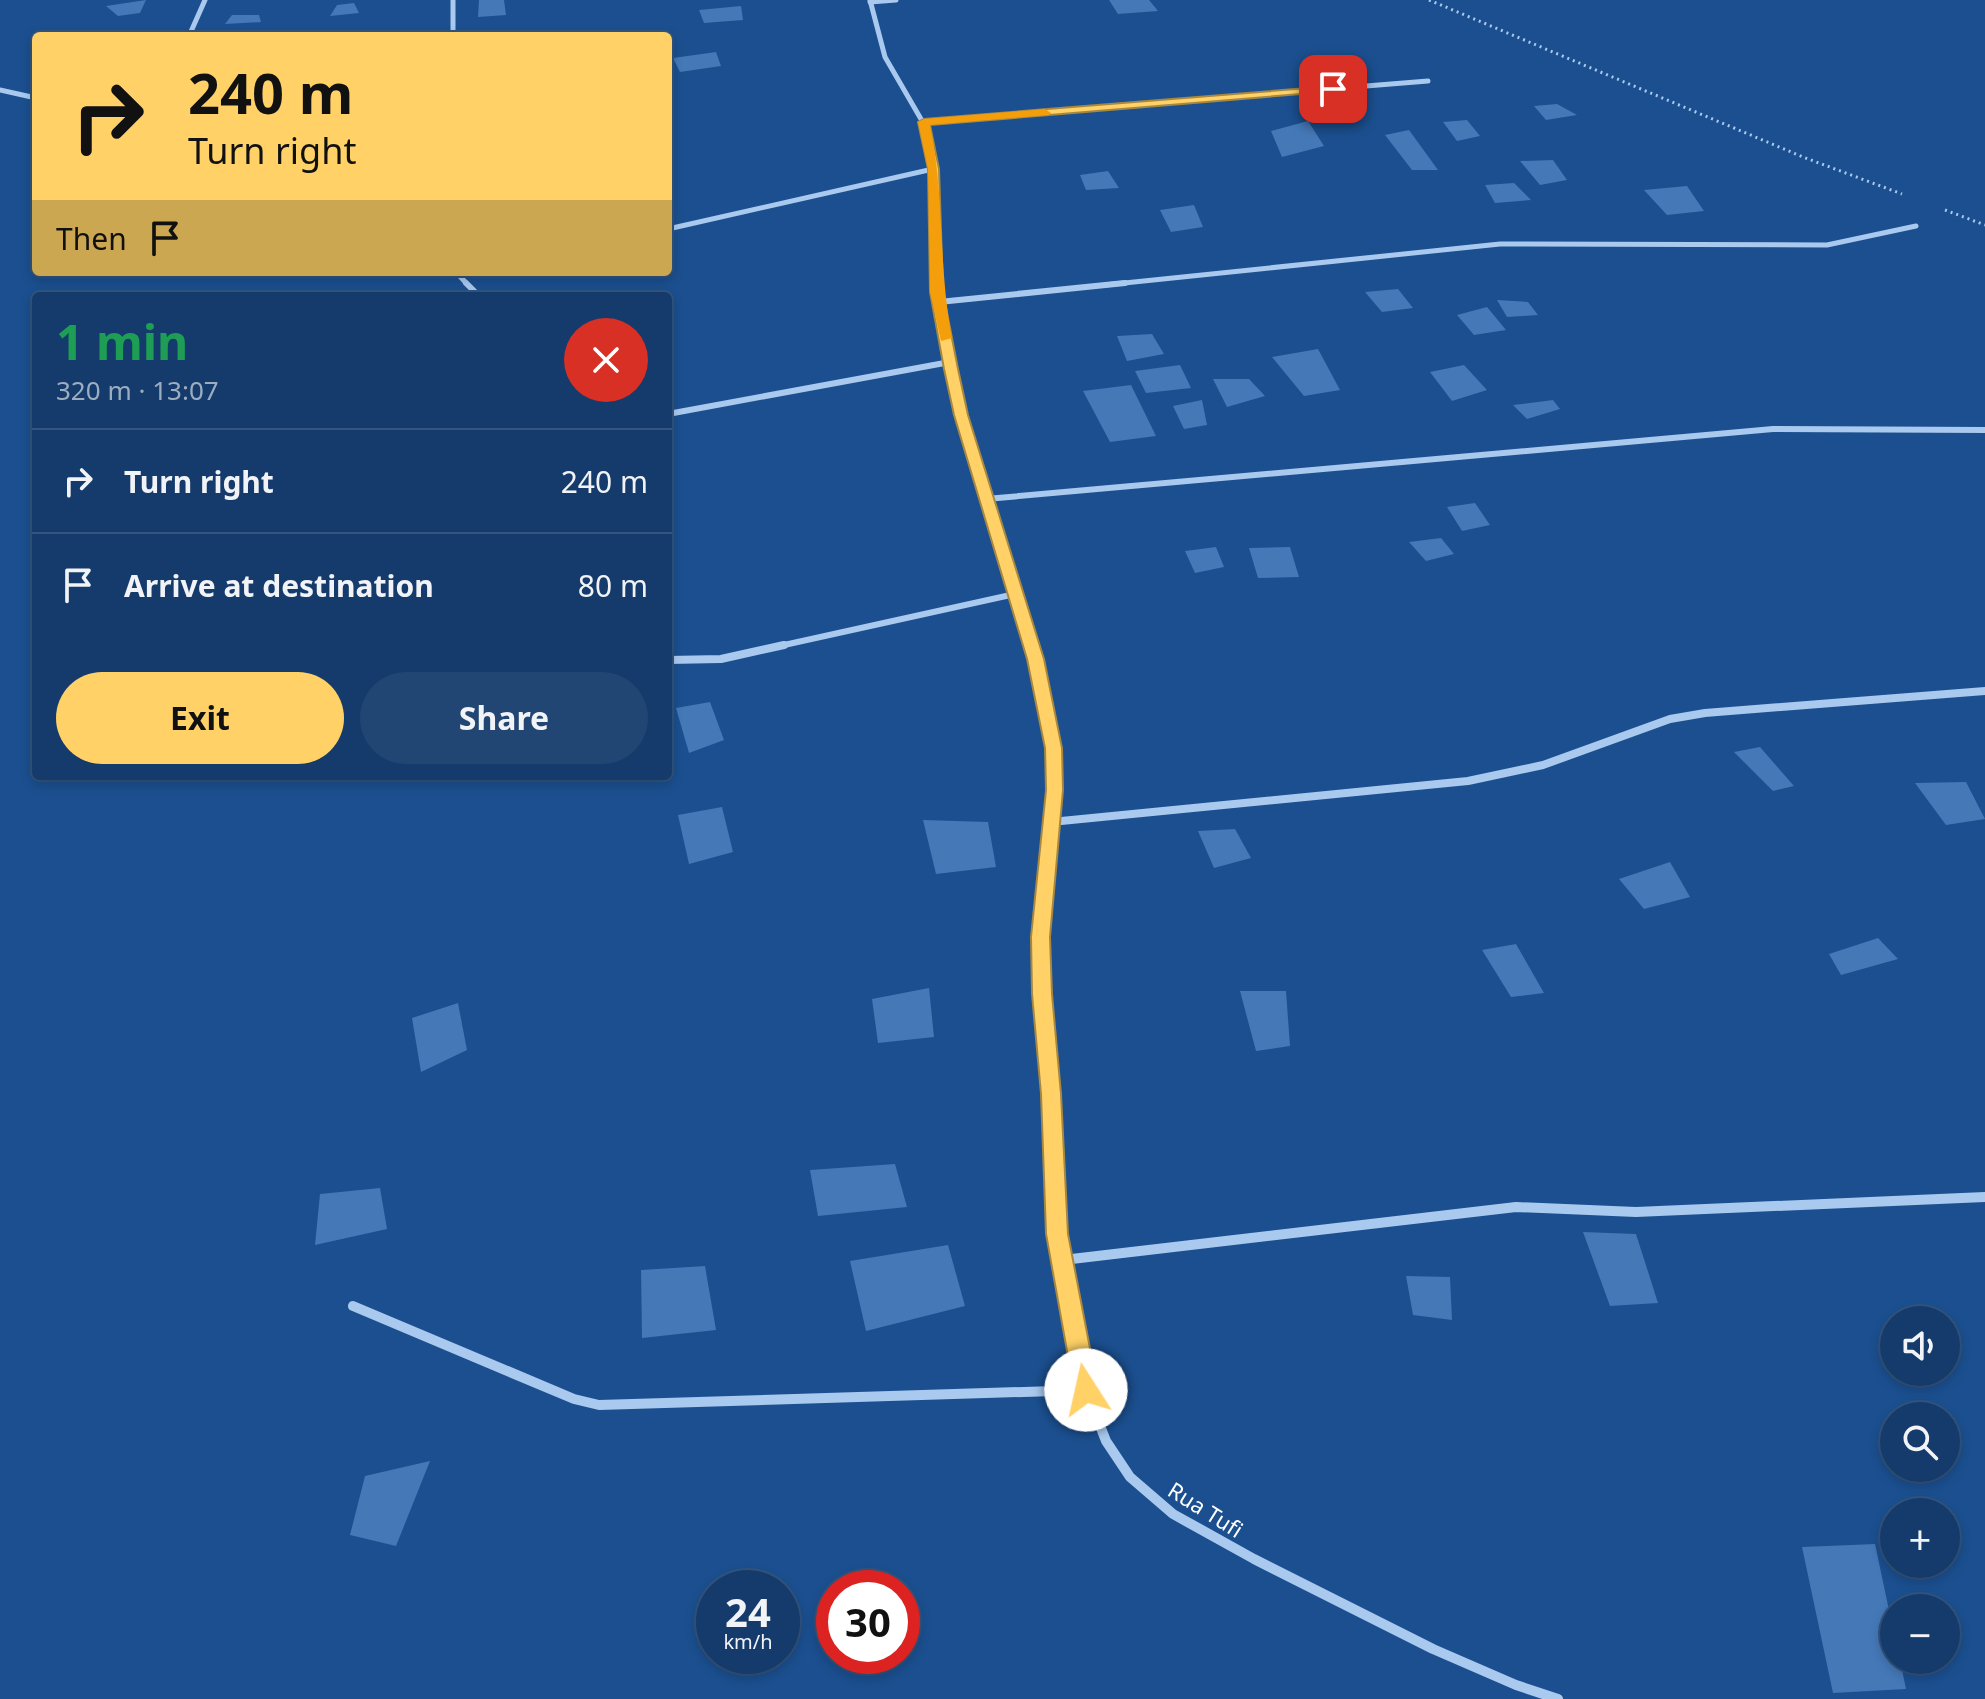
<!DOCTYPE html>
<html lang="en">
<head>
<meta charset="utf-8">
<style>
  body { margin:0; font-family:"Noto Sans",sans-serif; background:#214673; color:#f1f3f6; height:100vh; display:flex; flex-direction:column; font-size:30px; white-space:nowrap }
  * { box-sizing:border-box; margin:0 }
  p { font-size:26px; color:#9dadc1 }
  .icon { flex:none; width:44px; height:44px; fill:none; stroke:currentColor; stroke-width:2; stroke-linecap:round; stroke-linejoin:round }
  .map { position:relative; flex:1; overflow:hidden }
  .drawer { position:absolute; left:32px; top:292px; width:640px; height:488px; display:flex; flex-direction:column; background:#143b6b; border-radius:8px; box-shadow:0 4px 12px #0003,0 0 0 2px #33557e }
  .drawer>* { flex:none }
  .top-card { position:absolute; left:32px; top:32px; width:640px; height:244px; border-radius:8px; box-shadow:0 4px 12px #0003,0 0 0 2px #33557e; background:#ffd166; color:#111; overflow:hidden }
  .buttons { position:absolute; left:1880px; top:1306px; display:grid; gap:16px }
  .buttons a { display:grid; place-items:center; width:80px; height:80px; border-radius:50%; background:#143b6b; box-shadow:0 4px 12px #0003,0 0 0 2px #33557e; font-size:40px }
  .speed { position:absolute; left:696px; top:1570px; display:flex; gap:16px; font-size:40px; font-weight:700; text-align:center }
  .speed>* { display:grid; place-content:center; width:104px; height:104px; border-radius:50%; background:#143b6b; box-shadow:0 4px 12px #0003,0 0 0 2px #33557e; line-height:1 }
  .speed small { font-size:20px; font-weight:400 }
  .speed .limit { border:12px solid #d22; background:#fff; color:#111 }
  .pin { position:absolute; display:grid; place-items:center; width:68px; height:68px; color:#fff; margin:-34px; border-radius:16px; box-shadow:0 4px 12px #0006 }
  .me { position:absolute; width:88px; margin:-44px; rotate:350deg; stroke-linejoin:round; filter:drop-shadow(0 0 6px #0008) }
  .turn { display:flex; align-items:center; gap:28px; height:168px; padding:0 24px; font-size:36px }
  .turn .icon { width:104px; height:104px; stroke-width:2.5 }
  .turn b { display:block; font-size:56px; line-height:68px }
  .then { display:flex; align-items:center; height:76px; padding:0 24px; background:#0003; gap:16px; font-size:30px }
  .round { display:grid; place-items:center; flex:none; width:84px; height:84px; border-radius:42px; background:#214673 }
  .headline { display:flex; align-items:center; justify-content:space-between; height:136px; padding:0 24px }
  h1 { font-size:48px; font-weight:700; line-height:60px; color:#1e9e55 }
  .primary-button { display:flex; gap:16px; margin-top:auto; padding:16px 24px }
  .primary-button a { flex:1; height:92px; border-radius:48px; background:#ffd166; color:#111; font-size:32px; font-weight:700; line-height:92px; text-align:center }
  .primary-button a+a { background:#214673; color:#f1f3f6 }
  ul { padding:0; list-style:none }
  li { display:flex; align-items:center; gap:24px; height:104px; padding:0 24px; border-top:2px solid #33557e }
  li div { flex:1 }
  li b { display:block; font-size:30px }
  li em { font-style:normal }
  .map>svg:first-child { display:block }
  .building { fill:#4478b7 }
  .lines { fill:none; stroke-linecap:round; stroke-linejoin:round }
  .path { stroke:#a9c9ee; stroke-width:3; stroke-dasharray:2 4; stroke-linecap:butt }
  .street-far3 { stroke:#a9c9ee; stroke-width:5 }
  .street-far2 { stroke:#a9c9ee; stroke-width:6 }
  .street-far1 { stroke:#a9c9ee; stroke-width:8 }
  .street { stroke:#a9c9ee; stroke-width:10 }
  .route { fill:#ffd166; stroke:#a68842; stroke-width:2 }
  .slow { fill:#f59e0b }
  .labels { text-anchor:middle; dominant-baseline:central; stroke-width:7; stroke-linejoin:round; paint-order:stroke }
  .street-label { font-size:22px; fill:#fff; stroke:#1b4f8f }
</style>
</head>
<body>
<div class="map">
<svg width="1985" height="1699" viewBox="0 0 1985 1699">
  <rect width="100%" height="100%" fill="#1b4f8f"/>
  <g class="building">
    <path d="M 146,0 L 140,13 L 118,16 L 106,6 Z"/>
    <path d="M 479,0 L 504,0 L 506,15 L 478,17 Z"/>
    <path d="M 1109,0 L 1149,0 L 1158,11 L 1118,14 Z"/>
    <path d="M 354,3 L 359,13 L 330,16 L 337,5 Z"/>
    <path d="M 741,6 L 743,20 L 704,23 L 699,10 Z"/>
    <path d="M 232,15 L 259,15 L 261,22 L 225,24 Z"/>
    <path d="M 716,52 L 721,66 L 680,72 L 673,58 Z"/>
    <path d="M 1557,104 L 1577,115 L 1546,120 L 1534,106 Z"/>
    <path d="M 1467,120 L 1480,136 L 1457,141 L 1443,122 Z"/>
    <path d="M 1308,121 L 1324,146 L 1282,157 L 1271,131 Z"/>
    <path d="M 1409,130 L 1438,170 L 1412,170 L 1385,135 Z"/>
    <path d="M 1553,160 L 1567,180 L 1540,185 L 1520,161 Z"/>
    <path d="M 1108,171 L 1119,188 L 1086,190 L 1080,175 Z"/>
    <path d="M 1514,183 L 1531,200 L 1495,203 L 1485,185 Z"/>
    <path d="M 1687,186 L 1704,211 L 1667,215 L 1644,190 Z"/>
    <path d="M 1194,205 L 1203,227 L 1171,232 L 1160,210 Z"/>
    <path d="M 1398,289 L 1413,308 L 1382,312 L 1365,292 Z"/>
    <path d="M 1497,300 L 1528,302 L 1538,315 L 1507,317 Z"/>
    <path d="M 1487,307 L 1506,330 L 1474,335 L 1457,315 Z"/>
    <path d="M 1152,334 L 1164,354 L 1127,361 L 1117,336 Z"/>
    <path d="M 1318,349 L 1340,390 L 1304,396 L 1272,357 Z"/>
    <path d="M 1180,365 L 1191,388 L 1146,393 L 1135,371 Z"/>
    <path d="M 1464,365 L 1487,390 L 1452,401 L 1430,372 Z"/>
    <path d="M 1213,379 L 1249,379 L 1265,396 L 1227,407 Z"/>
    <path d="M 1131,385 L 1156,436 L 1110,442 L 1083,391 Z"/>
    <path d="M 1202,400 L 1207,425 L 1184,429 L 1173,406 Z"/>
    <path d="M 1553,400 L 1560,409 L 1527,419 L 1513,405 Z"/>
    <path d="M 1475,503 L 1490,525 L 1462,531 L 1447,507 Z"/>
    <path d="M 1441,538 L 1454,554 L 1426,561 L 1409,542 Z"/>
    <path d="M 1216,547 L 1224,567 L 1195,573 L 1185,551 Z"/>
    <path d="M 1290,547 L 1299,577 L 1258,578 L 1249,548 Z"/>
    <path d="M 710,702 L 724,740 L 689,753 L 676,708 Z"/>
    <path d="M 1760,747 L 1794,786 L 1773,791 L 1734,752 Z"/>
    <path d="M 1966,782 L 1985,819 L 1946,825 L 1915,783 Z"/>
    <path d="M 722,807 L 733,852 L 689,864 L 678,815 Z"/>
    <path d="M 923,820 L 988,822 L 996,867 L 936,874 Z"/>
    <path d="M 1235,829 L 1251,858 L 1214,868 L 1198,831 Z"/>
    <path d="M 1670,862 L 1690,897 L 1644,909 L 1619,879 Z"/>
    <path d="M 1878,938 L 1898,959 L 1841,975 L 1829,954 Z"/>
    <path d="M 1516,944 L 1544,993 L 1511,997 L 1482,950 Z"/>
    <path d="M 929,988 L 934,1037 L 878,1043 L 872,999 Z"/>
    <path d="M 1240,991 L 1286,991 L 1290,1046 L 1256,1051 Z"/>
    <path d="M 458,1003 L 467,1050 L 421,1072 L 412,1018 Z"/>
    <path d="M 895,1164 L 907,1207 L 818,1216 L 810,1170 Z"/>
    <path d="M 380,1188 L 387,1229 L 315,1245 L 320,1194 Z"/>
    <path d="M 1583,1232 L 1636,1234 L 1658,1303 L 1610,1306 Z"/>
    <path d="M 948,1245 L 965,1306 L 866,1331 L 850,1261 Z"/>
    <path d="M 705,1266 L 716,1330 L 642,1338 L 641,1270 Z"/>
    <path d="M 1406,1276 L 1450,1277 L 1452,1320 L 1413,1315 Z"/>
    <path d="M 430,1461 L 396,1546 L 350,1535 L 365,1476 Z"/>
    <path d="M 1875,1544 L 1894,1634 L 1894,1660 L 1900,1660 L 1906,1689 L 1833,1693 L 1802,1547 Z"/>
  </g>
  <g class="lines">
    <g class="path">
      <path d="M 1429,0 L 1803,157 L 1902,194"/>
      <path d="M 1945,210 L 1985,225"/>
    </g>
    <g class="street-far3">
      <path d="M 453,0 L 453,36"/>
      <path d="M 870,0 L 885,57 L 925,126 L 937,216 L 937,285"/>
      <path d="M 870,2 L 896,0"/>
      <path d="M 189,36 L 205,0"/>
      <path d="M 0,90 L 36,98"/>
      <path d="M 924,122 L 1428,81"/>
      <path d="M 668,229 L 933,169"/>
      <path d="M 456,272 L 468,285"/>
      <path d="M 1105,285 L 1500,244 L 1827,245 L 1916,226"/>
    </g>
    <g class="street-far2">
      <path d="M 466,283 L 479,296"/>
      <path d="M 937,283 L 961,415 L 1032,647"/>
      <path d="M 939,302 L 1125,283"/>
      <path d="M 668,414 L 950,362"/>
      <path d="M 986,499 L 1773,429 L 1985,430"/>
      <path d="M 775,647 L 1015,594"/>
    </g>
    <g class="street-far1">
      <path d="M 1032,645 L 1054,748 L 1055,790 L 1041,937 L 1042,994 L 1051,1110"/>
      <path d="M 668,660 L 721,659 L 784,645"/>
      <path d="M 1051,822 L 1468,781 L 1543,765 L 1670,719 L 1705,713 L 1985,691"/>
    </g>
    <g class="street">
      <path d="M 1051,1108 L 1057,1234 L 1086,1390 L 1106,1441 L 1130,1477 L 1173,1514 L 1254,1559 L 1433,1649 L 1516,1685 L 1558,1699"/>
      <path d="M 1063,1260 L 1516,1207 L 1636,1212 L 1985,1197"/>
      <path d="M 353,1306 L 574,1399 L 599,1405 L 1086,1390"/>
    </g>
  </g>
  <path class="route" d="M 1333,86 L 1337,87 L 1337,91 L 930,125 L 939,169 L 943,292 L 958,369 L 968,415 L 1044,659 L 1062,748 L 1063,790 L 1050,937 L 1052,994 L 1061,1094 L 1068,1234 L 1098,1390 L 1094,1398 L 1086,1402 L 1078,1398 L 1074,1390 L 1046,1234 L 1041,1094 L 1032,994 L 1031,937 L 1046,790 L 1045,748 L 1027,659 L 954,415 L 944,369 L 930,292 L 928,169 L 918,122 L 924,119 Z"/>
  <path class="slow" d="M 1045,109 L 1051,113 L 1049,115 L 930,125 C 945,196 938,267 952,338 L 941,341 L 930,292 L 928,169 L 918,122 L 924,119 Z"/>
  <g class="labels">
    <g class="street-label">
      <text transform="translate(1206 1509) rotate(32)">Rua Tufi</text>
    </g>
  </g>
</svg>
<div class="buttons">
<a><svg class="icon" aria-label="sound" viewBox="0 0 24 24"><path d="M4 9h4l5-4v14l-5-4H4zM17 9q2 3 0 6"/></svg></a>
<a><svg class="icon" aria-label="search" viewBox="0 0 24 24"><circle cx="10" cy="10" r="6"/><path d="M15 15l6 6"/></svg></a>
<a>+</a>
<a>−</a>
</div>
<div class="speed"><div>24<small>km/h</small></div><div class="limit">30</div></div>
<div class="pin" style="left:1333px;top:89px;background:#d93025"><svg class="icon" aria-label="arrive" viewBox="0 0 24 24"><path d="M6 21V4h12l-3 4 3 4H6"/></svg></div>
<svg class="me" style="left:1086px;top:1390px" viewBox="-20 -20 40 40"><circle r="19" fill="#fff"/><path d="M0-13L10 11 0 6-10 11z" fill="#ffd166"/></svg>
<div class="top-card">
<div class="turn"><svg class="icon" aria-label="right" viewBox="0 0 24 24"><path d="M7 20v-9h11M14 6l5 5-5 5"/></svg><div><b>240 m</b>Turn right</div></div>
<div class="then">Then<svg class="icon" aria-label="arrive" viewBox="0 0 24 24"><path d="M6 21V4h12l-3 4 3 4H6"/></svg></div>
</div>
<section class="drawer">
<div class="headline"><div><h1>1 min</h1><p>320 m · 13:07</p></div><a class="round" style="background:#d93025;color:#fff"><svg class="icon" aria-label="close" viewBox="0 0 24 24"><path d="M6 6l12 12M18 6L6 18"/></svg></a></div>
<ul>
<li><svg class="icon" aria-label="right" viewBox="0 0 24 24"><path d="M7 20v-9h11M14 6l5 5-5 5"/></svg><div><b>Turn right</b></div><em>240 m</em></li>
<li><svg class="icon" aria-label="arrive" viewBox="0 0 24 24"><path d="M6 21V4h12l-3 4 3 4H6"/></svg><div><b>Arrive at destination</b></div><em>80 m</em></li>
</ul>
<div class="primary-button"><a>Exit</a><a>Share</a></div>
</section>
</div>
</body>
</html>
